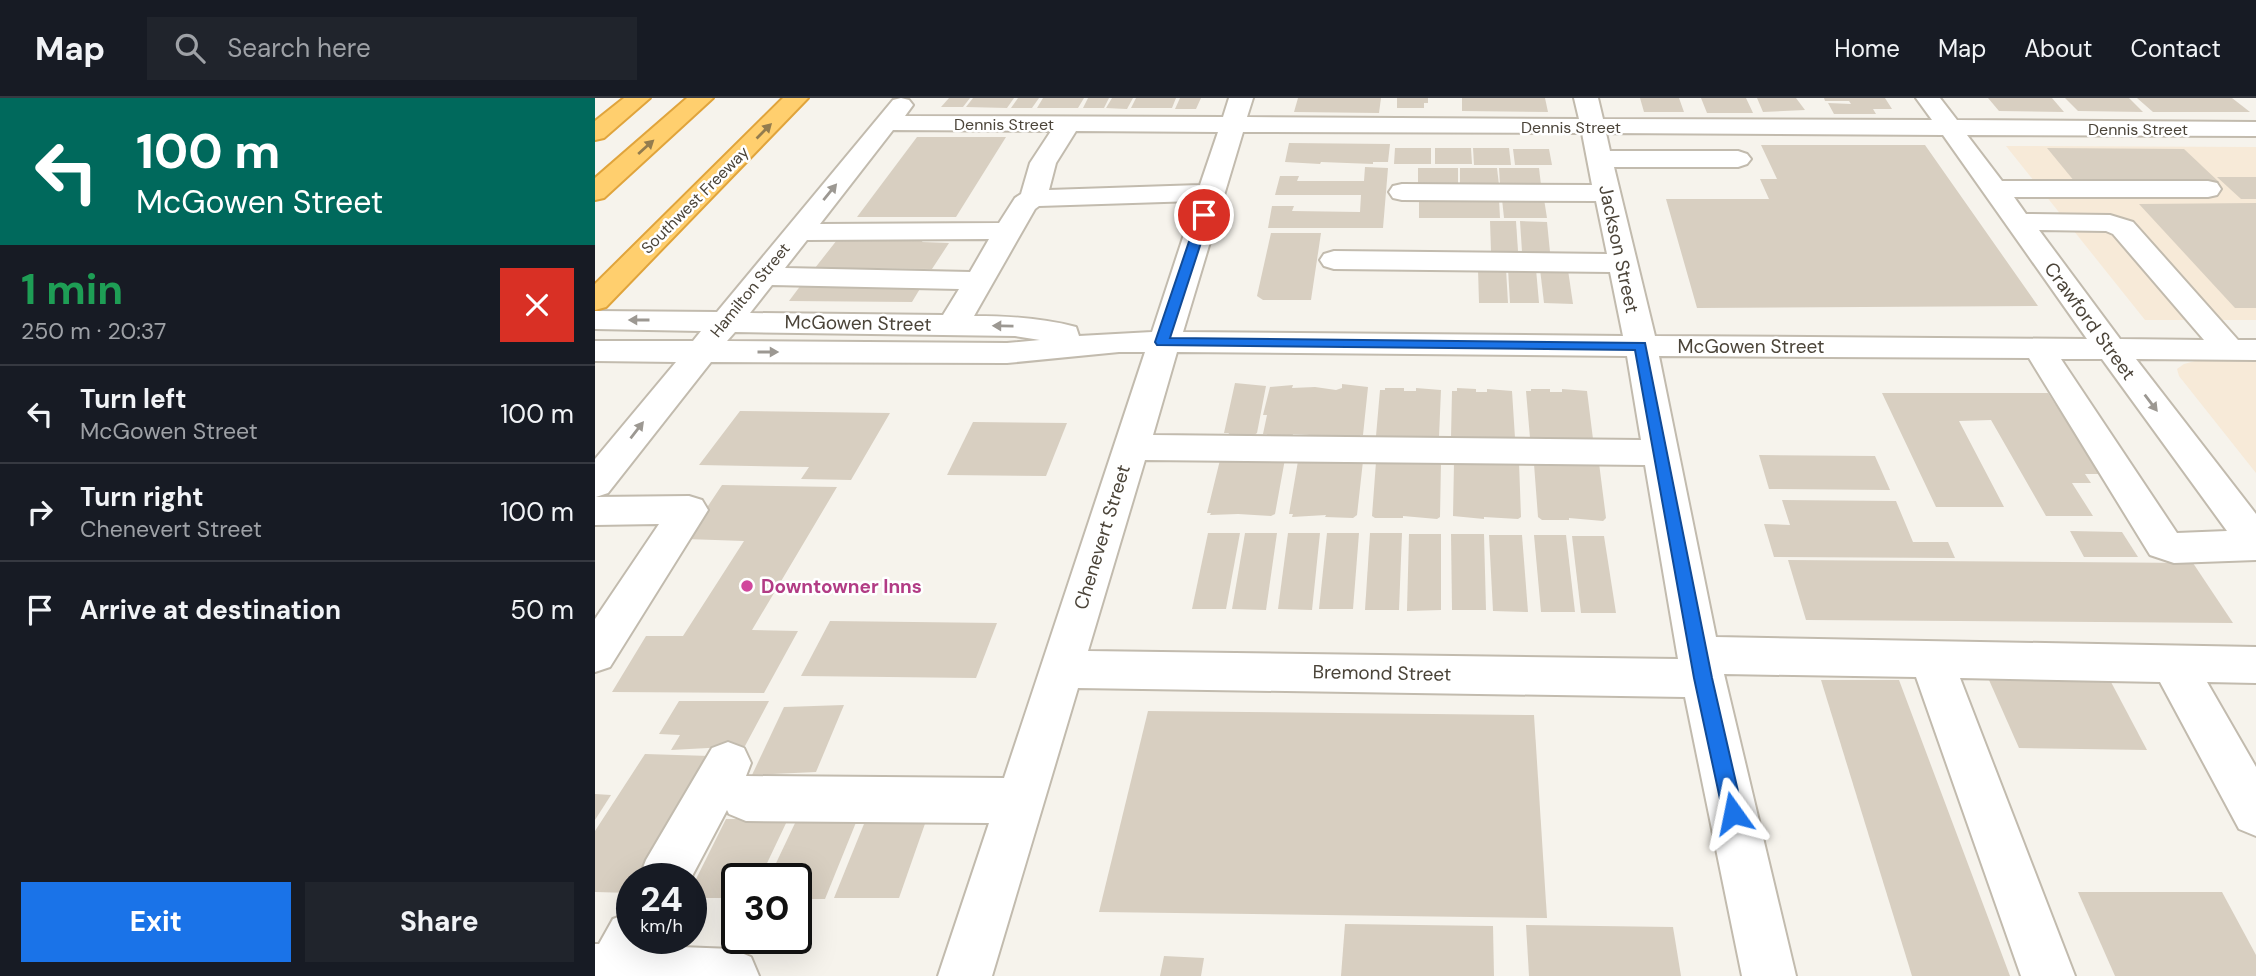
<!DOCTYPE html>
<html lang="en">
<head>
<meta charset="utf-8">
<style>
  body { margin:0; font-family:"DM Sans",sans-serif; background:#20242c; color:#f1f3f6; height:100vh; display:flex; flex-direction:column; font-size:26px; white-space:nowrap }
  * { box-sizing:border-box; margin:0 }
  p { font-size:23px; color:#9ea1a6 }
  .icon { flex:none; width:38px; height:38px; fill:none; stroke:currentColor; stroke-width:2; stroke-linecap:round; stroke-linejoin:round }
  .map { position:relative; flex:1; overflow:hidden }
  .sheet { display:flex; flex-direction:column; background:#171b24; width:595px }
  .sheet>* { flex:none }
  .hud { background:#00695c; color:#fff; overflow:hidden }
  .speed { position:absolute; left:21px; top:765px; display:flex; gap:14px; font-size:35px; font-weight:700; text-align:center }
  .speed>* { display:grid; place-content:center; width:91px; height:91px; border-radius:50%; background:#171b24; box-shadow:0 7px 28px #0002; line-height:1 }
  .speed small { font-size:18px; font-weight:400 }
  .speed .limit { border:4px solid #111; border-radius:10px; background:#fff; color:#111 }
  .pin { position:absolute; display:grid; place-items:center; width:60px; height:60px; color:#fff; margin:-30px; border:4px solid #fff; border-radius:50%; box-shadow:0 2px 7px #0007 }
  .me { position:absolute; width:77px; margin:-38px; rotate:348deg; stroke-linejoin:round; filter:drop-shadow(0 0 5px #0008) }
  .turn { display:flex; align-items:center; gap:24px; height:147px; padding:0 21px; font-size:32px }
  .turn .icon { width:91px; height:91px; stroke-width:2.5 }
  .turn b { display:block; font-size:49px; line-height:60px }
  .round { display:grid; place-items:center; flex:none; width:74px; height:74px; border-radius:0px; background:#20242c }
  .headline { display:flex; align-items:center; justify-content:space-between; height:119px; padding:0 21px }
  h1 { font-size:42px; font-weight:700; line-height:52px; color:#1e9e55 }
  .cta { display:flex; gap:14px; margin-top:auto; padding:14px 21px }
  .cta a { flex:1; height:80px; border-radius:0px; background:#1a73e8; color:#fff; font-size:28px; font-weight:700; line-height:80px; text-align:center }
  .cta a+a { background:#20242c; color:#f1f3f6 }
  ul { padding:0; list-style:none }
  li { display:flex; align-items:center; gap:21px; height:98px; padding:0 21px; border-top:2px solid #363941 }
  li div { flex:1 }
  li b { display:block; font-size:26px }
  li em { font-style:normal }
  header { display:flex; align-items:center; gap:42px; box-sizing:border-box; height:98px; padding:0 35px; background:#171b24; border-bottom:2px solid #363941 }
  header strong { font-size:33px }
  nav { display:flex; gap:38px; margin-inline-start:auto; font-size:24px }
  .search { width:490px; height:63px; background:#20242c; display:flex; align-items:center; gap:18px; box-sizing:border-box; padding:0 24px; border-radius:0px; color:#9ea1a6; font-size:26px }
  main { display:flex; flex:1; min-height:0 }
  .map>svg:first-child { display:block }
  .commercial { fill:#f7ead8 }
  .building { fill:#d8cfc1 }
  .lines { fill:none; stroke-linecap:round; stroke-linejoin:round }
  .minor-casing { stroke:#c2bbae; stroke-width:4 }
  .highway-casing { stroke:#e0a43c; stroke-width:4 }
  .minor { fill:#fff; fill-rule:evenodd }
  .highway { fill:#ffcf6e; fill-rule:evenodd }
  .oneway { fill:#937c4e }
  .oneway2 { fill:#9c9892 }
  .route { fill:#1a73e8; stroke:#114b97; stroke-width:2 }
  .hotel-dot { fill:#d1479c; stroke:#fff; stroke-width:2.5 }
  .labels { text-anchor:middle; dominant-baseline:central; stroke-width:5; stroke-linejoin:round; paint-order:stroke }
  .far-street-label { font-size:16px; fill:#4b4439; stroke:#fff }
  .street-label { font-size:19px; fill:#4b4439; stroke:#fff }
  .hotel-label { font-size:19px; font-weight:bold; fill:#b23c85; stroke:#fff; text-anchor:start }
</style>
</head>
<body>
<header>
<strong>Map</strong>
<div class="search"><svg class="icon" aria-label="search" viewBox="0 0 24 24"><circle cx="10" cy="10" r="6"/><path d="M15 15l6 6"/></svg>Search here</div>
<nav><a>Home</a><a>Map</a><a>About</a><a>Contact</a></nav>
</header>
<main>
<section class="sheet">
<div class="hud">
<div class="turn"><svg class="icon" aria-label="left" viewBox="0 0 24 24"><path d="M17 20v-9H6M10 6l-5 5 5 5"/></svg><div><b>100 m</b>McGowen Street</div></div>
</div>
<div class="headline"><div><h1>1 min</h1><p>250 m · 20:37</p></div><a class="round" style="background:#d93025;color:#fff"><svg class="icon" aria-label="close" viewBox="0 0 24 24"><path d="M6 6l12 12M18 6L6 18"/></svg></a></div>
<ul>
<li><svg class="icon" aria-label="left" viewBox="0 0 24 24"><path d="M17 20v-9H6M10 6l-5 5 5 5"/></svg><div><b>Turn left</b><p>McGowen Street</p></div><em>100 m</em></li>
<li><svg class="icon" aria-label="right" viewBox="0 0 24 24"><path d="M7 20v-9h11M14 6l5 5-5 5"/></svg><div><b>Turn right</b><p>Chenevert Street</p></div><em>100 m</em></li>
<li><svg class="icon" aria-label="arrive" viewBox="0 0 24 24"><path d="M6 21V4h12l-3 4 3 4H6"/></svg><div><b>Arrive at destination</b></div><em>50 m</em></li>
</ul>
<div class="cta"><a>Exit</a><a>Share</a></div>
</section>
<div class="map">
<svg width="1661" height="878" viewBox="0 0 1661 878">
  <rect width="100%" height="100%" fill="#f6f3ec"/>
  <g class="commercial">
    <path d="M 1411,48 L 1661,49 L 1661,222 L 1550,222 Z"/>
    <path d="M 1604,262 L 1661,263 L 1661,375 L 1584,278 L 1582,271 L 1589,266 Z"/>
  </g>
  <g class="building">
    <path d="M 354,0 L 375,0 L 368,9 L 346,9 Z"/>
    <path d="M 378,0 L 419,0 L 412,10 L 371,9 Z"/>
    <path d="M 423,0 L 444,0 L 437,10 L 416,10 Z"/>
    <path d="M 448,0 L 489,0 L 483,10 L 442,10 Z"/>
    <path d="M 493,0 L 514,0 L 509,10 L 488,10 Z"/>
    <path d="M 517,0 L 538,0 L 532,11 L 511,10 Z"/>
    <path d="M 541,0 L 581,0 L 577,10 L 536,10 Z"/>
    <path d="M 585,0 L 606,0 L 601,11 L 580,11 Z"/>
    <path d="M 703,0 L 786,0 L 784,15 L 699,14 Z"/>
    <path d="M 802,0 L 833,0 L 833,5 L 829,5 L 829,10 L 802,10 Z"/>
    <path d="M 867,0 L 950,0 L 953,14 L 867,13 Z"/>
    <path d="M 1045,0 L 1084,0 L 1089,14 L 1049,14 Z"/>
    <path d="M 1106,0 L 1151,0 L 1158,15 L 1112,15 Z"/>
    <path d="M 1162,0 L 1201,0 L 1210,12 L 1168,14 Z"/>
    <path d="M 1229,0 L 1290,0 L 1297,11 L 1278,11 L 1281,16 L 1239,16 L 1233,5 L 1256,6 L 1254,3 L 1230,3 Z"/>
    <path d="M 1393,0 L 1457,0 L 1469,14 L 1404,13 Z"/>
    <path d="M 1470,0 L 1534,0 L 1548,14 L 1483,13 Z"/>
    <path d="M 1542,0 L 1637,0 L 1655,14 L 1558,14 Z"/>
    <path d="M 322,39 L 411,39 L 361,119 L 262,119 Z"/>
    <path d="M 694,45 L 795,46 L 793,64 L 778,64 L 778,66 L 726,64 L 725,66 L 690,64 Z"/>
    <path d="M 1166,47 L 1330,47 L 1443,208 L 1102,210 L 1071,101 L 1174,101 L 1165,81 L 1182,81 Z"/>
    <path d="M 800,50 L 836,50 L 836,66 L 799,66 Z"/>
    <path d="M 840,50 L 876,50 L 877,66 L 840,66 Z"/>
    <path d="M 878,50 L 914,50 L 916,67 L 879,67 Z"/>
    <path d="M 1452,50 L 1589,51 L 1624,84 L 1480,84 Z"/>
    <path d="M 918,51 L 954,51 L 957,67 L 920,67 Z"/>
    <path d="M 770,69 L 793,70 L 788,130 L 673,130 L 677,108 L 699,108 L 697,113 L 765,114 L 766,97 L 680,97 L 685,78 L 704,78 L 702,83 L 769,83 Z"/>
    <rect x="823" y="70" width="40" height="17"/>
    <path d="M 865,70 L 902,70 L 904,87 L 865,87 Z"/>
    <path d="M 904,70 L 944,70 L 946,87 L 905,87 Z"/>
    <path d="M 1622,79 L 1661,79 L 1661,101 L 1646,101 Z"/>
    <path d="M 824,101 L 904,101 L 905,120 L 824,120 Z"/>
    <path d="M 907,101 L 949,101 L 952,120 L 909,120 Z"/>
    <path d="M 1661,105 L 1661,210 L 1640,210 L 1544,106 Z"/>
    <path d="M 895,123 L 921,123 L 923,153 L 896,153 Z"/>
    <path d="M 925,123 L 952,124 L 955,154 L 927,154 Z"/>
    <path d="M 676,135 L 726,135 L 716,202 L 668,202 L 662,198 Z"/>
    <path d="M 242,142 L 328,142 L 327,144 L 354,145 L 337,171 L 220,170 Z"/>
    <path d="M 883,171 L 911,171 L 913,205 L 884,205 Z"/>
    <path d="M 913,171 L 941,171 L 944,205 L 915,205 Z"/>
    <path d="M 945,171 L 973,172 L 978,206 L 949,205 Z"/>
    <path d="M 206,187 L 326,189 L 317,204 L 194,203 Z"/>
    <path d="M 640,285 L 671,288 L 662,335 L 659,337 L 633,337 L 634,335 L 629,335 Z"/>
    <path d="M 747,286 L 773,289 L 768,337 L 765,337 L 765,340 L 698,336 L 697,340 L 671,340 L 672,336 L 668,336 L 672,317 L 668,317 L 675,289 L 698,287 L 697,290 L 720,289 L 741,292 L 747,290 Z"/>
    <path d="M 790,290 L 809,290 L 809,293 L 821,293 L 821,290 L 846,292 L 844,339 L 810,341 L 781,338 L 785,292 L 790,292 Z"/>
    <path d="M 862,290 L 881,291 L 881,294 L 892,294 L 892,291 L 917,293 L 920,340 L 885,342 L 856,340 L 857,293 L 862,293 Z"/>
    <path d="M 936,291 L 955,291 L 955,294 L 967,294 L 967,291 L 992,293 L 998,341 L 964,342 L 935,340 L 931,293 L 936,293 Z"/>
    <path d="M 1287,295 L 1453,295 L 1506,376 L 1490,376 L 1496,385 L 1477,385 L 1498,418 L 1451,418 L 1396,322 L 1364,323 L 1409,409 L 1341,409 Z"/>
    <path d="M 145,313 L 295,315 L 256,382 L 206,381 L 214,369 L 104,367 Z"/>
    <path d="M 378,324 L 472,325 L 451,378 L 352,377 Z"/>
    <path d="M 1164,357 L 1280,358 L 1295,392 L 1174,391 Z"/>
    <path d="M 690,361 L 680,416 L 676,418 L 643,416 L 615,417 L 616,415 L 612,415 L 625,362 Z"/>
    <path d="M 820,361 L 846,364 L 845,419 L 842,421 L 808,418 L 808,420 L 780,420 L 777,418 L 781,364 L 807,362 L 807,365 L 820,365 Z"/>
    <path d="M 703,363 L 768,363 L 762,417 L 758,420 L 730,419 L 731,417 L 697,419 L 698,416 L 694,416 Z"/>
    <path d="M 977,363 L 1004,365 L 1011,420 L 1008,423 L 974,420 L 974,422 L 947,422 L 943,419 L 939,366 L 977,367 Z"/>
    <path d="M 859,364 L 924,364 L 926,419 L 923,421 L 889,419 L 889,421 L 858,418 Z"/>
    <path d="M 127,387 L 242,389 L 157,532 L 203,533 L 169,595 L 17,594 L 51,538 L 88,538 L 149,443 L 91,441 Z"/>
    <path d="M 1187,402 L 1301,403 L 1318,444 L 1353,444 L 1360,460 L 1179,459 L 1169,426 L 1195,427 Z"/>
    <path d="M 1475,433 L 1527,434 L 1543,459 L 1489,459 Z"/>
    <path d="M 613,435 L 645,435 L 631,511 L 597,511 Z"/>
    <path d="M 650,435 L 682,435 L 671,512 L 637,511 Z"/>
    <path d="M 693,435 L 725,435 L 717,512 L 683,511 Z"/>
    <path d="M 732,435 L 764,435 L 758,511 L 724,511 Z"/>
    <path d="M 775,435 L 807,435 L 804,512 L 770,512 Z"/>
    <path d="M 814,436 L 846,436 L 846,512 L 812,513 Z"/>
    <path d="M 856,436 L 889,436 L 891,512 L 857,512 Z"/>
    <path d="M 894,437 L 927,437 L 933,514 L 898,513 Z"/>
    <path d="M 939,437 L 971,437 L 980,514 L 946,514 Z"/>
    <path d="M 977,438 L 1009,438 L 1021,515 L 986,515 Z"/>
    <path d="M 1193,462 L 1598,465 L 1638,525 L 1211,522 Z"/>
    <path d="M 235,523 L 402,525 L 381,580 L 206,578 Z"/>
    <path d="M 1226,582 L 1304,582 L 1415,878 L 1317,878 Z"/>
    <path d="M 1394,582 L 1516,584 L 1552,652 L 1424,650 Z"/>
    <path d="M 84,603 L 174,603 L 150,648 L 76,652 L 85,637 L 64,636 Z"/>
    <path d="M 249,607 L 221,674 L 157,677 L 189,609 Z"/>
    <path d="M 553,613 L 939,617 L 952,820 L 504,814 Z"/>
    <path d="M 50,656 L 115,658 L 44,780 L 37,780 L 36,795 L 0,794 L 0,733 Z"/>
    <path d="M 0,696 L 16,697 L 0,722 Z"/>
    <path d="M 332,720 L 304,800 L 239,800 L 271,721 Z"/>
    <path d="M 131,721 L 193,721 L 165,780 L 142,780 L 142,800 L 96,800 L 96,791 Z"/>
    <path d="M 262,722 L 230,801 L 201,801 L 201,780 L 174,780 L 201,723 Z"/>
    <path d="M 1483,794 L 1627,794 L 1661,857 L 1661,878 L 1520,878 Z"/>
    <path d="M 750,826 L 898,828 L 899,878 L 746,878 Z"/>
    <path d="M 931,827 L 1078,829 L 1086,878 L 934,878 Z"/>
    <path d="M 569,858 L 609,860 L 606,878 L 565,878 Z"/>
  </g>
  <g class="lines">
    <defs>
      <g id="minor">
        <path d="M 306,0 L 314,2 L 318,7 L 310,18 L 628,19 L 634,0 L 658,0 L 652,19 L 984,21 L 979,0 L 1003,0 L 1008,21 L 1337,22 L 1321,0 L 1345,0 L 1362,22 L 1661,24 L 1661,38 L 1372,37 L 1407,83 L 1613,83 L 1622,85 L 1626,91 L 1622,97 L 1613,99 L 1419,99 L 1431,116 L 1515,117 L 1538,124 L 1643,242 L 1661,242 L 1661,262 L 1541,261 L 1661,416 L 1661,462 L 1579,465 L 1555,457 L 1434,260 L 1064,258 L 1121,539 L 1661,549 L 1661,585 L 1612,584 L 1661,669 L 1661,738 L 1644,731 L 1565,584 L 1365,580 L 1480,878 L 1426,878 L 1321,579 L 1129,576 L 1201,878 L 1147,878 L 1090,599 L 483,590 L 397,878 L 343,878 L 394,725 L 151,723 L 134,716 L 132,712 L 96,780 L 44,780 L 51,762 L 117,650 L 133,644 L 149,650 L 156,665 L 151,678 L 409,680 L 550,254 L 524,254 L 412,265 L 116,264 L 13,395 L 1,399 L 94,398 L 107,402 L 113,412 L 15,569 L 0,574 L 0,521 L 64,426 L 0,427 L 0,361 L 81,264 L 0,263 L 0,243 L 98,243 L 106,233 L 0,231 L 0,213 L 122,214 L 298,2 ZM 298,32 L 456,33 L 435,65 L 426,96 L 420,100 L 404,125 L 225,126 ZM 481,33 L 623,34 L 605,87 L 454,92 L 461,65 ZM 648,34 L 987,35 L 997,87 L 807,86 L 798,88 L 794,94 L 798,100 L 807,102 L 1001,103 L 1012,156 L 739,153 L 729,156 L 725,162 L 729,168 L 739,171 L 1015,174 L 1028,238 L 588,234 ZM 1011,35 L 1348,37 L 1492,241 L 1060,238 L 1019,69 L 1143,69 L 1152,66 L 1156,61 L 1152,56 L 1143,53 L 1015,53 ZM 600,103 L 557,234 L 484,238 L 481,229 C 447,220 413,218 379,218 L 440,111 L 444,108 ZM 1444,132 L 1511,133 L 1518,136 L 1609,242 L 1525,241 ZM 394,141 L 375,174 L 190,170 L 212,142 ZM 177,187 L 364,191 L 348,217 L 155,215 ZM 140,234 L 420,238 L 445,242 L 412,245 L 132,243 ZM 582,254 L 1032,258 L 1046,342 L 558,337 ZM 1466,261 L 1507,261 L 1632,433 L 1582,435 ZM 550,362 L 1050,367 L 1083,561 L 493,553 Z"/>
        <path d="M 37,814 L 37,840 L 63,840 L 60,848 L 137,851 L 156,859 L 164,878 L 0,878 L 0,846 L 4,846 L 18,821 Z"/>
      </g>
      <g id="highway">
        <path d="M 29,0 L 55,0 L 9,40 L 0,42 L 0,23 Z"/>
        <path d="M 92,0 L 118,0 L 9,100 L 0,102 L 0,80 Z"/>
        <path d="M 188,0 L 213,0 L 11,209 L 0,212 L 0,186 Z"/>
      </g>
    </defs>
    <use href="#minor" class="minor-casing"/>
    <use href="#highway" class="highway-casing"/>
    <use href="#minor" class="minor"/>
    <use href="#highway" class="highway"/>
  </g>
  <defs><path id="oneway-solid" d="M-6-.8H1V-3.2L6.5 0L1 3.2V.8H-6Z" transform="scale(1.75)"/></defs>
  <g class="oneway">
    <use href="#oneway-solid" transform="translate(169 33) rotate(-45)"/>
    <use href="#oneway-solid" transform="translate(51 49) rotate(-42)"/>
  </g>
  <g class="oneway2">
    <use href="#oneway-solid" transform="translate(235 94) rotate(-51)"/>
    <use href="#oneway-solid" transform="translate(44 222) rotate(-180)"/>
    <use href="#oneway-solid" transform="translate(408 228) rotate(-179)"/>
    <use href="#oneway-solid" transform="translate(173 254)"/>
    <use href="#oneway-solid" transform="translate(1556 305) rotate(53)"/>
    <use href="#oneway-solid" transform="translate(42 332) rotate(-52)"/>
  </g>
  <path class="route" d="M 609,114 L 615,117 L 575,240 L 1050,245 L 1117,580 L 1148,715 L 1145,722 L 1138,725 L 1131,722 L 1128,715 L 1099,580 L 1040,252 L 562,247 L 560,244 L 603,117 Z"/>
  <circle class="hotel-dot" cx="152" cy="488" r="7"/>
  <g class="labels">
    <g class="far-street-label">
      <text x="409" y="26">Dennis Street</text>
      <text x="976" y="29">Dennis Street</text>
      <text x="1543" y="31">Dennis Street</text>
      <text transform="translate(100 102) rotate(-45)">Southwest Freeway</text>
      <text transform="translate(155 192) rotate(-51)">Hamilton Street</text>
    </g>
    <g class="street-label">
      <text transform="translate(1024 151) rotate(78)">Jackson Street</text>
      <text transform="translate(1495 223) rotate(54)">Crawford Street</text>
      <text transform="translate(263 225) rotate(1)">McGowen Street</text>
      <text x="1156" y="248">McGowen Street</text>
      <text transform="translate(507 439) rotate(-73)">Chenevert Street</text>
      <text transform="translate(787 575) rotate(1)">Bremond Street</text>
    </g>
    <g class="hotel-label">
      <text x="166" y="488">Downtowner Inns</text>
    </g>
  </g>
</svg>
<div class="speed"><div>24<small>km/h</small></div><div class="limit">30</div></div>
<div class="pin" style="left:609px;top:117px;background:#d93025"><svg class="icon" aria-label="arrive" viewBox="0 0 24 24"><path d="M6 21V4h12l-3 4 3 4H6"/></svg></div>
<svg class="me" style="left:1138px;top:715px" viewBox="-20 -20 40 40"><path d="M0-17L14 15 0 8-14 15z" fill="#1a73e8" stroke="#fff" stroke-width="4"/></svg>
</div>
</main>
</body>
</html>
